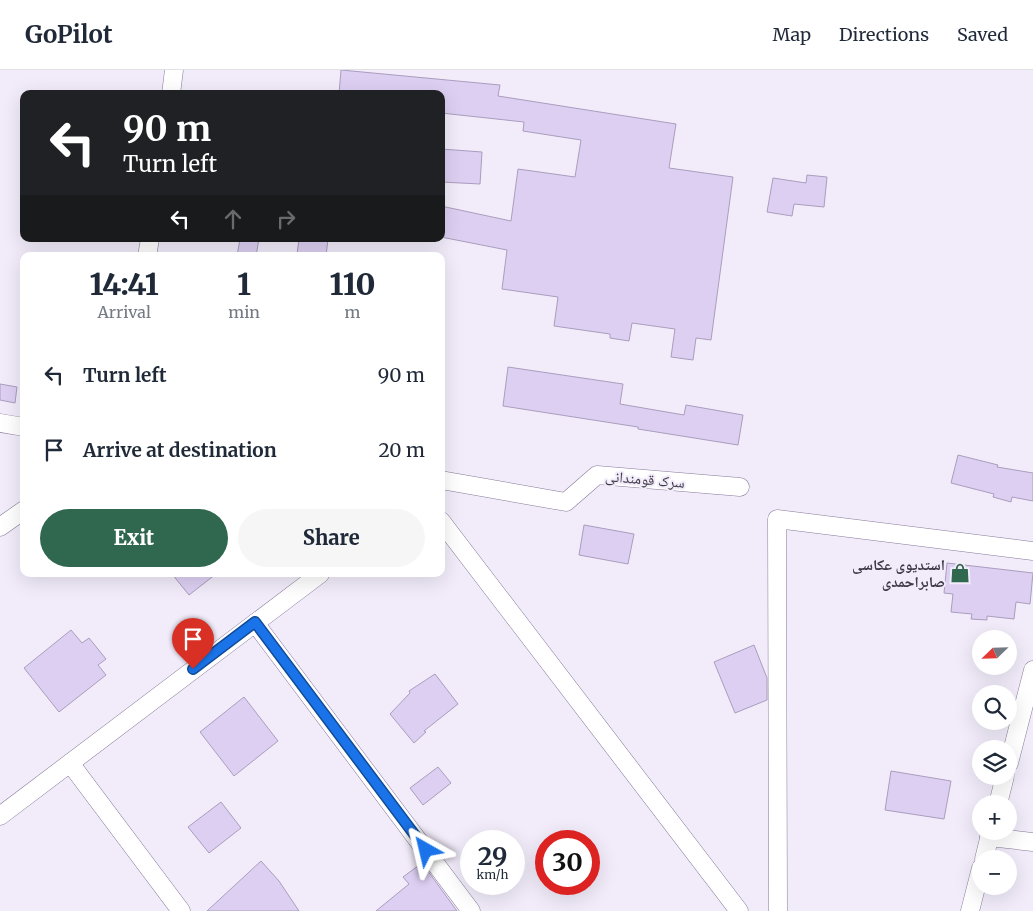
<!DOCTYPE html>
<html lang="en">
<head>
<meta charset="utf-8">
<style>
  body { margin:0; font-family:Merriweather,"Noto Naskh Arabic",serif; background:#f6f6f7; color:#1f2937; height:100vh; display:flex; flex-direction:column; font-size:19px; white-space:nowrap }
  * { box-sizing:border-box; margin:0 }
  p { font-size:16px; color:#747a83 }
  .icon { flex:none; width:28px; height:28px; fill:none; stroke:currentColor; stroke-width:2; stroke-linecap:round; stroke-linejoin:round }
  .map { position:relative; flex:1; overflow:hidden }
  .drawer { position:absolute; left:20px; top:182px; width:425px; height:325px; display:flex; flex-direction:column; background:#fff; border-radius:10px; box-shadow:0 5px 20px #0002 }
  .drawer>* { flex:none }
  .banner { position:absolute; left:20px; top:20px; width:425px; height:152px; border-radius:10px; box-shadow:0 5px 20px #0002; background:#202124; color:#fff; overflow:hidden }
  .needle { width:32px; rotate:247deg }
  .tools { position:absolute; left:972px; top:560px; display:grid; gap:10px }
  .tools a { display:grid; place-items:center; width:45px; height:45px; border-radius:50%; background:#fff; box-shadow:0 5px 20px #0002; font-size:25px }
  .speed { position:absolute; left:460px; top:760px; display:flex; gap:10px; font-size:25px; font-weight:700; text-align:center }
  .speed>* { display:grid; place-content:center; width:65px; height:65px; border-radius:50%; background:#fff; box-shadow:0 5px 20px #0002; line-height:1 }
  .speed small { font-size:12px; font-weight:400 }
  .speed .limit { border:8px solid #d22; background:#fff; color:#111 }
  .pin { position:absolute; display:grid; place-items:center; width:42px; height:42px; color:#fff; margin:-51px -21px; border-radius:50% 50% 50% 0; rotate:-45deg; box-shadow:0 0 5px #0007 }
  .pin .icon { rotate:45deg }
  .me { position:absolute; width:55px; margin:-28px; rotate:323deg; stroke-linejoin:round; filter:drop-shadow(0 0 4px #0008) }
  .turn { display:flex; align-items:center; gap:18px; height:105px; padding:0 20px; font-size:22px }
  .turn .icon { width:65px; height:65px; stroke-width:2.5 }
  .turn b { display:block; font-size:35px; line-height:42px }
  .lanes { display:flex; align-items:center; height:48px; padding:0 20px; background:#0003; justify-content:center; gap:25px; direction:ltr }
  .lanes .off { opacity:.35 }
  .eta { display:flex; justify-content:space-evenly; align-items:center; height:85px; text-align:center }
  .eta b { font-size:30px; font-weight:800; line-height:35px }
  .action { display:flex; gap:10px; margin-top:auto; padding:10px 20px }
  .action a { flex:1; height:58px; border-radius:30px; background:#2f674f; color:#fff; font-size:20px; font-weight:800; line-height:58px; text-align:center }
  .action a+a { background:#f6f6f7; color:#1f2937 }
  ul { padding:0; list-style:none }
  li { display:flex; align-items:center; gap:15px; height:75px; padding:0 20px }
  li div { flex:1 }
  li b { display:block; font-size:19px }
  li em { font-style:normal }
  header { display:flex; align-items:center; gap:30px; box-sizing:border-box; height:70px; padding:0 25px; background:#fff; border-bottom:1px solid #e0e1e3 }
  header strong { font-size:24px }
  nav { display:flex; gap:28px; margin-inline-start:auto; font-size:18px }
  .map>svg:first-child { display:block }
  .building { fill:#ddcff2; stroke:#aa9dbd }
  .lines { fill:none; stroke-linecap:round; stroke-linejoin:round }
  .minor-casing { stroke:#877a99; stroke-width:19 }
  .minor { stroke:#fff; stroke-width:18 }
  .route-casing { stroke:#114b97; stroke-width:12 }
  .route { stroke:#1a73e8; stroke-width:9 }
  .labels { text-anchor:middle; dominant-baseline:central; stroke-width:4; stroke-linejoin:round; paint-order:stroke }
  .street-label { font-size:15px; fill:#3f3947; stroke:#f2ecfa }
  .poi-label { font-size:15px; font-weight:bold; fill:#3f3947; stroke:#f2ecfa; text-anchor:end }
</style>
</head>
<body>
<header>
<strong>GoPilot</strong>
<nav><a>Map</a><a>Directions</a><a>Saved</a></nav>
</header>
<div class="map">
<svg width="1033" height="841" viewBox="0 0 1033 841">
  <rect width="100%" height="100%" fill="#f2ecfa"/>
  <g class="building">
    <path d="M 341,0 L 500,15 L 498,26 L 676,54 L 669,98 L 733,107 L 711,270 L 696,268 L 693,290 L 671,287 L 675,259 L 632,253 L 629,271 L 610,268 L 610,264 L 554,256 L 558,227 L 502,219 L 507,180 L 441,167 L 441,136 L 511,151 L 518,99 L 575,107 L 581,70 L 523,61 L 524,52 L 441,43 L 441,24 L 339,24 Z"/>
    <path d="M 441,79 L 482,82 L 480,114 L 441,112 Z"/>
    <path d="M 807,105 L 827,107 L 824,137 L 794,134 L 792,146 L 767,142 L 773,108 L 806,113 Z"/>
    <path d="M 240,169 L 259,169 L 256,186 L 237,186 Z"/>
    <path d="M 299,169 L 328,169 L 326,186 L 297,184 Z"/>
    <path d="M 508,297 L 623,314 L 620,334 L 684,345 L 686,335 L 743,345 L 738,375 L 638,359 L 638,357 L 503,336 Z"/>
    <path d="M 0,314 L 17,317 L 15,333 L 0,330 Z"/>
    <path d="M 958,385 L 998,395 L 997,397 L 1033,403 L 1033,431 L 1012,427 L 1011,432 L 993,427 L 994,424 L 951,413 Z"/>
    <path d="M 584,455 L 634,464 L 628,494 L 579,485 Z"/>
    <path d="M 947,493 L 1033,503 L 1030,534 L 1016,532 L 1014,549 L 987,546 L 987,550 L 971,549 L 972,544 L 951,542 L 953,524 L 944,523 Z"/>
    <path d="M 172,504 L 216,504 L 189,525 Z"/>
    <path d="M 71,560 L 82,573 L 89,568 L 106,589 L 98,595 L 106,605 L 59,642 L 24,598 Z"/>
    <path d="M 754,575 L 767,608 L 767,630 L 735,643 L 714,592 Z"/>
    <path d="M 435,604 L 458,634 L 424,661 L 426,662 L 414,673 L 390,644 L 410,623 L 409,621 Z"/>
    <path d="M 244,627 L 278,671 L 234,706 L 200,662 Z"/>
    <path d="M 438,697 L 451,713 L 423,735 L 410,718 Z"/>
    <path d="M 891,701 L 951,711 L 944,749 L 885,740 Z"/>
    <path d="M 221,732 L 241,758 L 209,783 L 188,757 Z"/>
    <path d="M 261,791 L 279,811 L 299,841 L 207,841 Z"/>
    <path d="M 422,793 L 457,841 L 376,841 L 409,814 L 403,807 Z"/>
  </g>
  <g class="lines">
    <defs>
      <g id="minor">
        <path d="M 171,24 L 174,0"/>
        <path d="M 147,186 L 150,169"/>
        <path d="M 0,353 L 24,357"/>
        <path d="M 441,410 L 566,432 L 597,405 L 740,417"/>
        <path d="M 441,451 L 739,841"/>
        <path d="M 0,457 L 24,440"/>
        <path d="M 255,553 L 471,841"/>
        <path d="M 70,693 L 181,841"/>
        <path d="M 1009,693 L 1033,600"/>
        <path d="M 998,734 L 1005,706"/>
        <path d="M 0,746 L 320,504"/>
        <path d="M 989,767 L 1033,772"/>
        <path d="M 984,789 L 991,761"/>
        <path d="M 778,841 L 777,449 L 1033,481"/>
        <path d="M 970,841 L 981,798"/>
      </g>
    </defs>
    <use href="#minor" class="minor-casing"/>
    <use href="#minor" class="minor"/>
  </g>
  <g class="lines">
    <defs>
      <path id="route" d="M 193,599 L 255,552 L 426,780"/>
    </defs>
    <use href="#route" class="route-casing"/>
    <use href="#route" class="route"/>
  </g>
  <defs>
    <symbol id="shop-bare" viewBox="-9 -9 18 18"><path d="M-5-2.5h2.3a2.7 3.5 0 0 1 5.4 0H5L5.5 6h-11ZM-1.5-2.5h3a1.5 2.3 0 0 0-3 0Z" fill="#2f674f" stroke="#f2ecfa" stroke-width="2.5" paint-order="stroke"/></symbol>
  </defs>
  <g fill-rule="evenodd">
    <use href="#shop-bare" x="946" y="489" width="28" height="28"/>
  </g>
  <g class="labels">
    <g class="street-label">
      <text transform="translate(645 409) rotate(5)">سرک قومندانی</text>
    </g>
    <g class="poi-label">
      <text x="945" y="494">استدیوی عکاسی<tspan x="945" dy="17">صابراحمدی</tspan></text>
    </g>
  </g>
</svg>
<div class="tools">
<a><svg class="needle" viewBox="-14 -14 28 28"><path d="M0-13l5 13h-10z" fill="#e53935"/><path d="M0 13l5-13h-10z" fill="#747a83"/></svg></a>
<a><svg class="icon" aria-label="search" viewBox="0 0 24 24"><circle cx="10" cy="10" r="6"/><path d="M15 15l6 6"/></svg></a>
<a><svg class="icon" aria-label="layers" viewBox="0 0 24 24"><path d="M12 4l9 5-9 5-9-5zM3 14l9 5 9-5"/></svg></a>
<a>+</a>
<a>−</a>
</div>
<div class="speed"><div>29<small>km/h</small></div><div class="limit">30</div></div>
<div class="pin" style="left:193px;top:599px;background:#d93025"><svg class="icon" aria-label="arrive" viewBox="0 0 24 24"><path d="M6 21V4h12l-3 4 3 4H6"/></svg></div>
<svg class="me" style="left:426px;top:780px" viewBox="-20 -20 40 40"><path d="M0-17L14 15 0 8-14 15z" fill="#1a73e8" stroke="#fff" stroke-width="4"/></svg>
<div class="banner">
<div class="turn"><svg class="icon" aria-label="left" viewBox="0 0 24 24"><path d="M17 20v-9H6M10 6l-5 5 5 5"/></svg><div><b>90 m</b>Turn left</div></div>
<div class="lanes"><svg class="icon" aria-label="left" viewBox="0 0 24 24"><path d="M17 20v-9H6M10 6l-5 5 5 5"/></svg><svg class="icon off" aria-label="ahead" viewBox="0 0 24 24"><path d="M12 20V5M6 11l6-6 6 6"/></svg><svg class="icon off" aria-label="right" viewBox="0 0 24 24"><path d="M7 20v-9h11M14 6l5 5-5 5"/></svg></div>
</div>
<section class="drawer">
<div class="eta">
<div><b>14:41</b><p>Arrival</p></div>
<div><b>1</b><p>min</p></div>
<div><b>110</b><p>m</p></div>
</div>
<ul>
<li><svg class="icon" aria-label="left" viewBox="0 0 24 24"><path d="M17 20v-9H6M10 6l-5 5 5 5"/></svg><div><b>Turn left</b></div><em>90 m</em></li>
<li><svg class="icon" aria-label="arrive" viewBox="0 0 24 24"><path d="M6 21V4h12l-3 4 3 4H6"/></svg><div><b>Arrive at destination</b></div><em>20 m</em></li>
</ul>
<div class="action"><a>Exit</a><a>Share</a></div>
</section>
</div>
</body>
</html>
